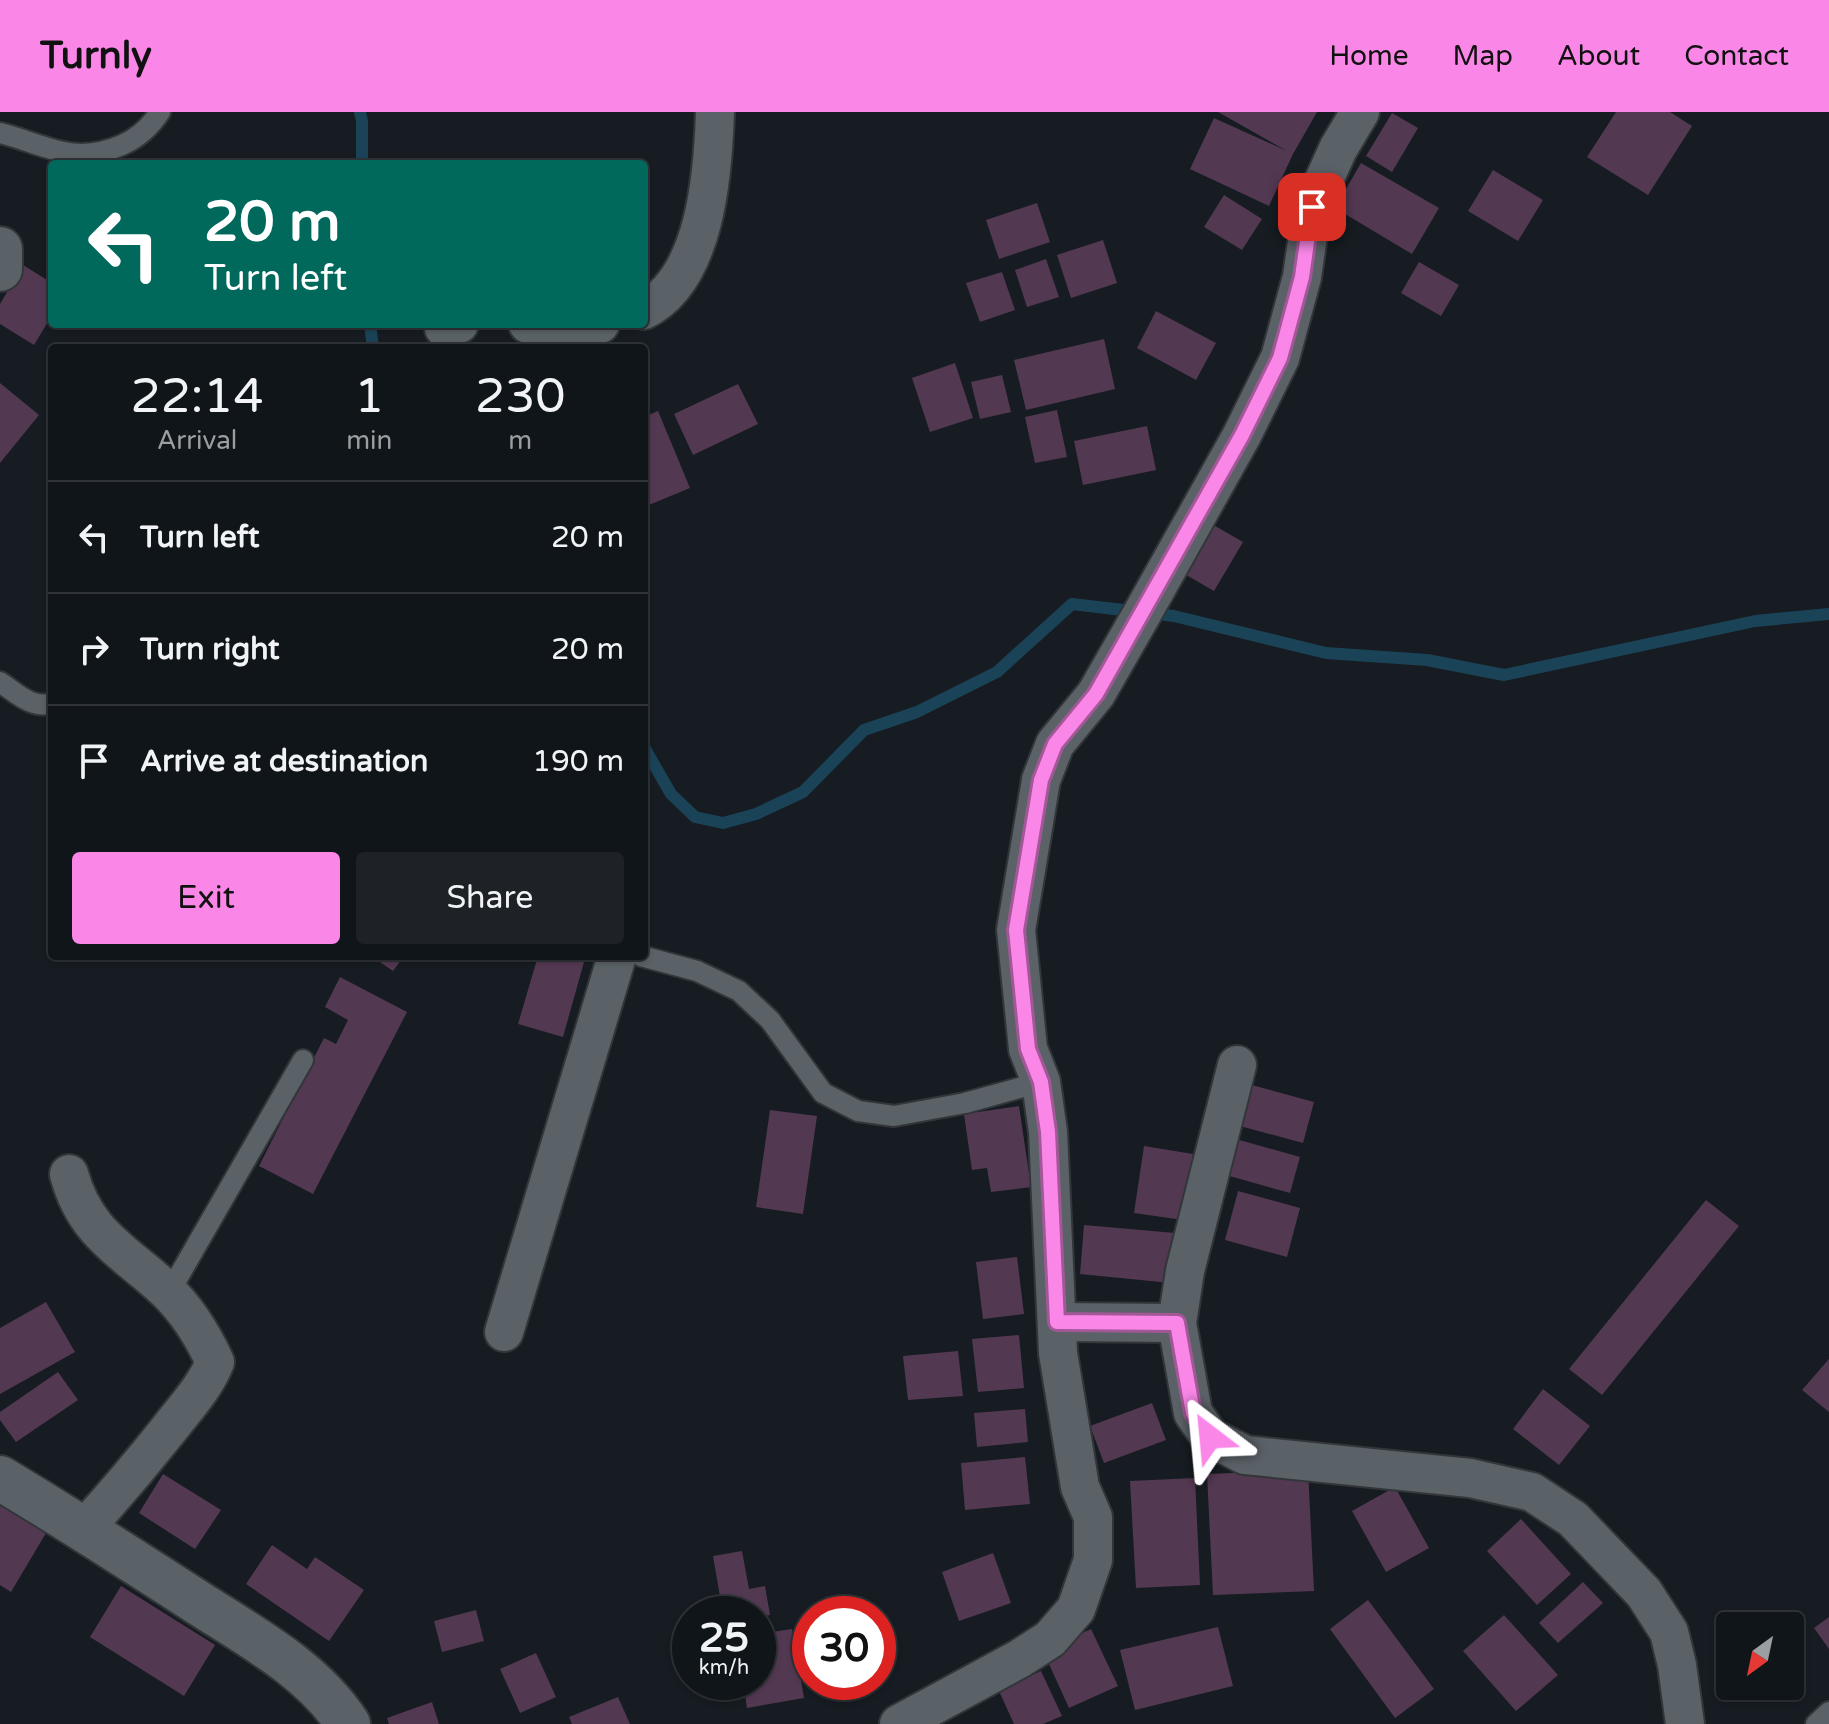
<!DOCTYPE html>
<html lang="en">
<head>
<meta charset="utf-8">
<style>
  body { margin:0; font-family:"Varela Round",sans-serif; background:#1e2226; color:#f1f3f6; height:100vh; display:flex; flex-direction:column; font-size:30px; white-space:nowrap }
  * { box-sizing:border-box; margin:0 }
  p { font-size:26px; color:#9c9fa2 }
  .icon { flex:none; width:44px; height:44px; fill:none; stroke:currentColor; stroke-width:2; stroke-linecap:round; stroke-linejoin:round }
  .map { position:relative; flex:1; overflow:hidden }
  .details { position:absolute; left:48px; top:232px; width:600px; height:616px; display:flex; flex-direction:column; background:#101519; border-radius:8px; box-shadow:0 2px 6px #0004,0 0 0 2px #303438 }
  .details>* { flex:none }
  .hud { position:absolute; left:48px; top:48px; width:600px; height:168px; border-radius:8px; box-shadow:0 2px 6px #0004,0 0 0 2px #303438; background:#00695c; color:#fff; overflow:hidden }
  .needle { width:52px; rotate:213deg }
  .controls { position:absolute; left:1716px; top:1500px; display:grid; gap:16px }
  .controls a { display:grid; place-items:center; width:88px; height:88px; border-radius:8px; background:#101519; box-shadow:0 2px 6px #0004,0 0 0 2px #303438; font-size:40px }
  .speed { position:absolute; left:672px; top:1484px; display:flex; gap:16px; font-size:40px; font-weight:700; text-align:center }
  .speed>* { display:grid; place-content:center; width:104px; height:104px; border-radius:50%; background:#101519; box-shadow:0 2px 6px #0004,0 0 0 2px #303438; line-height:1 }
  .speed small { font-size:20px; font-weight:400 }
  .speed .limit { border:12px solid #d22; background:#fff; color:#111 }
  .pin { position:absolute; display:grid; place-items:center; width:68px; height:68px; color:#fff; margin:-34px; border-radius:16px; box-shadow:0 4px 12px #0006 }
  .me { position:absolute; width:88px; margin:-44px; rotate:331deg; stroke-linejoin:round; filter:drop-shadow(0 0 6px #0008) }
  .turn { display:flex; align-items:center; gap:28px; height:168px; padding:0 24px; font-size:36px }
  .turn .icon { width:104px; height:104px; stroke-width:2.5 }
  .turn b { display:block; font-size:56px; line-height:68px }
  .eta { display:flex; justify-content:space-evenly; align-items:center; height:136px; text-align:center }
  .eta b { font-size:48px; font-weight:600; line-height:56px }
  .action { display:flex; gap:16px; margin-top:auto; padding:16px 24px }
  .action a { flex:1; height:92px; border-radius:8px; background:#fa87e7; color:#111; font-size:32px; font-weight:600; line-height:92px; text-align:center }
  .action a+a { background:#1e2226; color:#f1f3f6 }
  ul { padding:0; list-style:none }
  li { display:flex; align-items:center; gap:24px; height:112px; padding:0 24px; border-top:2px solid #303438 }
  li div { flex:1 }
  li b { display:block; font-size:30px }
  li em { font-style:normal }
  header { display:flex; align-items:center; gap:48px; box-sizing:border-box; height:112px; padding:0 40px; background:#fa87e7; color:#111 }
  header strong { font-size:38px }
  nav { display:flex; gap:44px; margin-inline-start:auto; font-size:28px }
  .map>svg:first-child { display:block }
  .lines { fill:none; stroke-linecap:round; stroke-linejoin:round }
  .stream { stroke:#1b4357; stroke-width:12 }
  .building { fill:#533852 }
  .lane-casing { stroke:#323639; stroke-width:24 }
  .street-casing { stroke:#323639; stroke-width:42 }
  .secondary-casing { stroke:#323639; stroke-width:48 }
  .lane { stroke:#5a6167; stroke-width:20 }
  .street { stroke:#5a6167; stroke-width:38 }
  .secondary { stroke:#5a6167; stroke-width:44 }
  .route-casing { stroke:#a25896; stroke-width:20 }
  .route { stroke:#fa87e7; stroke-width:14 }
</style>
</head>
<body>
<header>
<strong>Turnly</strong>
<nav><a>Home</a><a>Map</a><a>About</a><a>Contact</a></nav>
</header>
<div class="map">
<svg width="1829" height="1612" viewBox="0 0 1829 1612">
  <rect width="100%" height="100%" fill="#161c21"/>
  <g class="lines">
    <g class="stream">
      <path d="M 360,0 L 362,9 L 362,52"/>
      <path d="M 370,212 L 373,236"/>
      <path d="M 644,635 L 671,682 L 695,705 L 723,711 L 756,702 L 803,680 L 864,618 L 917,600 L 997,560 L 1072,492 L 1174,504 L 1326,541 L 1427,548 L 1504,563 L 1755,509 L 1829,502"/>
    </g>
  </g>
  <g class="building">
    <path d="M 1218,0 L 1317,0 L 1293,42 L 1269,94 L 1190,57 L 1214,6 L 1287,39 Z"/>
    <path d="M 1616,0 L 1670,0 L 1692,14 L 1648,83 L 1587,45 Z"/>
    <path d="M 1392,1 L 1418,16 L 1392,60 L 1366,44 Z"/>
    <path d="M 1361,51 L 1439,96 L 1412,142 L 1335,96 Z"/>
    <path d="M 1493,58 L 1543,88 L 1518,129 L 1468,99 Z"/>
    <path d="M 1224,83 L 1262,107 L 1242,138 L 1204,115 Z"/>
    <path d="M 1037,91 L 1050,130 L 999,147 L 986,108 Z"/>
    <path d="M 1103,128 L 1117,171 L 1071,186 L 1057,143 Z"/>
    <path d="M 1046,147 L 1059,185 L 1027,195 L 1015,158 Z"/>
    <path d="M 1419,150 L 1459,173 L 1441,204 L 1401,181 Z"/>
    <path d="M 23,153 L 52,171 L 52,203 L 34,233 L 0,212 L 0,192 Z"/>
    <path d="M 1002,160 L 1015,198 L 980,210 L 966,171 Z"/>
    <path d="M 1156,199 L 1216,231 L 1196,268 L 1137,236 Z"/>
    <path d="M 1104,227 L 1115,277 L 1026,298 L 1014,248 Z"/>
    <path d="M 955,251 L 973,306 L 930,320 L 912,266 Z"/>
    <path d="M 1002,263 L 1011,300 L 980,307 L 971,270 Z"/>
    <path d="M 0,271 L 39,303 L 0,351 Z"/>
    <path d="M 738,272 L 758,312 L 693,343 L 674,302 Z"/>
    <path d="M 1057,298 L 1067,345 L 1035,351 L 1025,305 Z"/>
    <path d="M 658,299 L 690,376 L 644,395 L 644,305 Z"/>
    <path d="M 1147,314 L 1156,358 L 1083,373 L 1074,329 Z"/>
    <path d="M 1210,411 L 1243,430 L 1214,479 L 1181,460 Z"/>
    <path d="M 371,844 L 404,844 L 393,859 Z"/>
    <path d="M 538,844 L 562,844 L 584,850 L 563,925 L 518,912 Z"/>
    <path d="M 340,865 L 407,900 L 313,1082 L 259,1054 L 324,926 L 336,932 L 348,908 L 325,895 Z"/>
    <path d="M 1252,973 L 1314,990 L 1303,1031 L 1240,1014 Z"/>
    <path d="M 1019,994 L 1031,1075 L 991,1080 L 987,1056 L 972,1058 L 964,1002 Z"/>
    <path d="M 770,998 L 817,1004 L 803,1102 L 756,1095 Z"/>
    <path d="M 1236,1027 L 1300,1045 L 1290,1081 L 1226,1063 Z"/>
    <path d="M 1144,1034 L 1193,1042 L 1183,1108 L 1134,1101 Z"/>
    <path d="M 1238,1079 L 1300,1096 L 1287,1145 L 1225,1128 Z"/>
    <path d="M 1706,1088 L 1739,1114 L 1602,1283 L 1569,1257 Z"/>
    <path d="M 1084,1113 L 1175,1121 L 1171,1171 L 1080,1162 Z"/>
    <path d="M 1017,1145 L 1024,1202 L 983,1207 L 976,1150 Z"/>
    <path d="M 46,1190 L 75,1240 L 0,1282 L 0,1216 Z"/>
    <path d="M 1019,1223 L 1024,1276 L 978,1280 L 972,1227 Z"/>
    <path d="M 958,1239 L 963,1284 L 908,1288 L 903,1244 Z"/>
    <path d="M 1829,1247 L 1829,1300 L 1802,1278 Z"/>
    <path d="M 58,1260 L 78,1288 L 16,1330 L 0,1308 L 0,1300 Z"/>
    <path d="M 1543,1277 L 1590,1314 L 1559,1353 L 1513,1317 Z"/>
    <path d="M 1152,1291 L 1166,1328 L 1104,1351 L 1090,1314 Z"/>
    <path d="M 1025,1297 L 1028,1330 L 977,1335 L 974,1301 Z"/>
    <path d="M 1025,1345 L 1030,1392 L 965,1398 L 961,1351 Z"/>
    <path d="M 1308,1358 L 1314,1479 L 1213,1483 L 1207,1362 Z"/>
    <path d="M 163,1362 L 221,1398 L 195,1437 L 139,1401 Z"/>
    <path d="M 1195,1366 L 1200,1473 L 1136,1476 L 1130,1369 Z"/>
    <path d="M 1395,1375 L 1429,1436 L 1386,1460 L 1352,1399 Z"/>
    <path d="M 0,1393 L 46,1421 L 11,1480 L 0,1473 Z"/>
    <path d="M 1521,1407 L 1571,1462 L 1537,1493 L 1487,1439 Z"/>
    <path d="M 272,1433 L 307,1457 L 315,1445 L 364,1478 L 329,1529 L 246,1472 Z"/>
    <path d="M 742,1439 L 749,1477 L 765,1474 L 770,1503 L 758,1505 L 758,1502 L 723,1502 L 713,1444 Z"/>
    <path d="M 993,1441 L 1011,1491 L 959,1509 L 942,1460 Z"/>
    <path d="M 1583,1470 L 1603,1491 L 1558,1531 L 1539,1511 Z"/>
    <path d="M 121,1474 L 215,1533 L 184,1584 L 90,1525 Z"/>
    <path d="M 1368,1488 L 1434,1577 L 1395,1606 L 1330,1517 Z"/>
    <path d="M 476,1498 L 484,1529 L 442,1540 L 434,1509 Z"/>
    <path d="M 1504,1503 L 1558,1563 L 1516,1599 L 1463,1539 Z"/>
    <path d="M 1829,1505 L 1829,1537 L 1814,1516 Z"/>
    <path d="M 1218,1515 L 1233,1574 L 1135,1598 L 1120,1538 Z"/>
    <path d="M 792,1517 L 804,1586 L 747,1596 L 743,1570 L 758,1570 L 758,1522 Z"/>
    <path d="M 1091,1517 L 1118,1574 L 1069,1596 L 1043,1539 Z"/>
    <path d="M 536,1541 L 556,1585 L 520,1601 L 500,1557 Z"/>
    <path d="M 1041,1559 L 1062,1604 L 1043,1612 L 1014,1612 L 999,1579 Z"/>
    <path d="M 618,1585 L 630,1612 L 572,1612 L 569,1605 Z"/>
    <path d="M 432,1590 L 439,1612 L 389,1612 L 387,1606 Z"/>
  </g>
  <g class="lines">
    <defs>
      <g id="lane">
        <path d="M 0,21 C 47,33 73,54 122,33 C 138,26 150,15 160,0"/>
        <path d="M 0,570 C 15,580 33,598 52,591"/>
        <path d="M 641,844 L 697,859 L 739,879 L 770,908 L 823,981 L 858,999 L 894,1004 L 965,991 L 1041,970"/>
        <path d="M 169,1181 L 303,948"/>
        <path d="M 1816,1612 L 1829,1600"/>
      </g>
      <g id="street">
        <path d="M 644,198 C 706,167 713,61 715,0"/>
        <path d="M 528,212 L 570,221 L 600,212"/>
        <path d="M 444,216 L 459,212"/>
        <path d="M 1237,953 L 1185,1159 L 1177,1211 L 1193,1301 L 1210,1325 L 1245,1343 L 1470,1366 L 1532,1380 L 1573,1407 L 1644,1481 L 1669,1520 L 1677,1553 L 1685,1612"/>
        <path d="M 69,1062 C 85,1122 124,1139 166,1178 C 187,1198 203,1224 215,1250 C 205,1275 186,1295 169,1317 C 142,1351 114,1384 84,1417"/>
        <path d="M 1057,1210 L 1177,1211"/>
        <path d="M 504,1220 L 617,844"/>
        <path d="M 899,1612 L 1019,1547 L 1050,1527 L 1076,1497 L 1093,1448 L 1093,1405 L 1080,1375 L 1058,1241 L 1048,1020 L 1041,970 L 1028,937 L 1016,818 L 1041,668 L 1055,632 L 1096,582 L 1143,500 L 1242,323 L 1280,246 L 1302,165 L 1312,95 L 1338,37 L 1360,0"/>
      </g>
      <g id="secondary">
        <path d="M 0,137 L 0,157"/>
        <path d="M 0,1366 C 67,1406 132,1448 197,1490 C 251,1525 312,1557 348,1612"/>
      </g>
    </defs>
    <use href="#lane" class="lane-casing"/>
    <use href="#street" class="street-casing"/>
    <use href="#secondary" class="secondary-casing"/>
    <use href="#lane" class="lane"/>
    <use href="#street" class="street"/>
    <use href="#secondary" class="secondary"/>
  </g>
  <g class="lines">
    <defs>
      <path id="route" d="M 1210,1325 L 1193,1301 L 1177,1211 L 1057,1210 L 1048,1020 L 1041,970 L 1028,937 L 1016,818 L 1041,668 L 1055,632 L 1096,582 L 1242,323 L 1280,246 L 1302,165 L 1312,95"/>
    </defs>
    <use href="#route" class="route-casing"/>
    <use href="#route" class="route"/>
  </g>
</svg>
<div class="controls">
<a><svg class="needle" viewBox="-14 -14 28 28"><path d="M0-13l5 13h-10z" fill="#e53935"/><path d="M0 13l5-13h-10z" fill="#9c9fa2"/></svg></a>
</div>
<div class="speed"><div>25<small>km/h</small></div><div class="limit">30</div></div>
<div class="pin" style="left:1312px;top:95px;background:#d93025"><svg class="icon" aria-label="arrive" viewBox="0 0 24 24"><path d="M6 21V4h12l-3 4 3 4H6"/></svg></div>
<svg class="me" style="left:1210px;top:1325px" viewBox="-20 -20 40 40"><path d="M0-17L14 15 0 8-14 15z" fill="#fa87e7" stroke="#fff" stroke-width="4"/></svg>
<div class="hud">
<div class="turn"><svg class="icon" aria-label="left" viewBox="0 0 24 24"><path d="M17 20v-9H6M10 6l-5 5 5 5"/></svg><div><b>20 m</b>Turn left</div></div>
</div>
<section class="details">
<div class="eta">
<div><b>22:14</b><p>Arrival</p></div>
<div><b>1</b><p>min</p></div>
<div><b>230</b><p>m</p></div>
</div>
<ul>
<li><svg class="icon" aria-label="left" viewBox="0 0 24 24"><path d="M17 20v-9H6M10 6l-5 5 5 5"/></svg><div><b>Turn left</b></div><em>20 m</em></li>
<li><svg class="icon" aria-label="right" viewBox="0 0 24 24"><path d="M7 20v-9h11M14 6l5 5-5 5"/></svg><div><b>Turn right</b></div><em>20 m</em></li>
<li><svg class="icon" aria-label="arrive" viewBox="0 0 24 24"><path d="M6 21V4h12l-3 4 3 4H6"/></svg><div><b>Arrive at destination</b></div><em>190 m</em></li>
</ul>
<div class="action"><a>Exit</a><a>Share</a></div>
</section>
</div>
</body>
</html>
